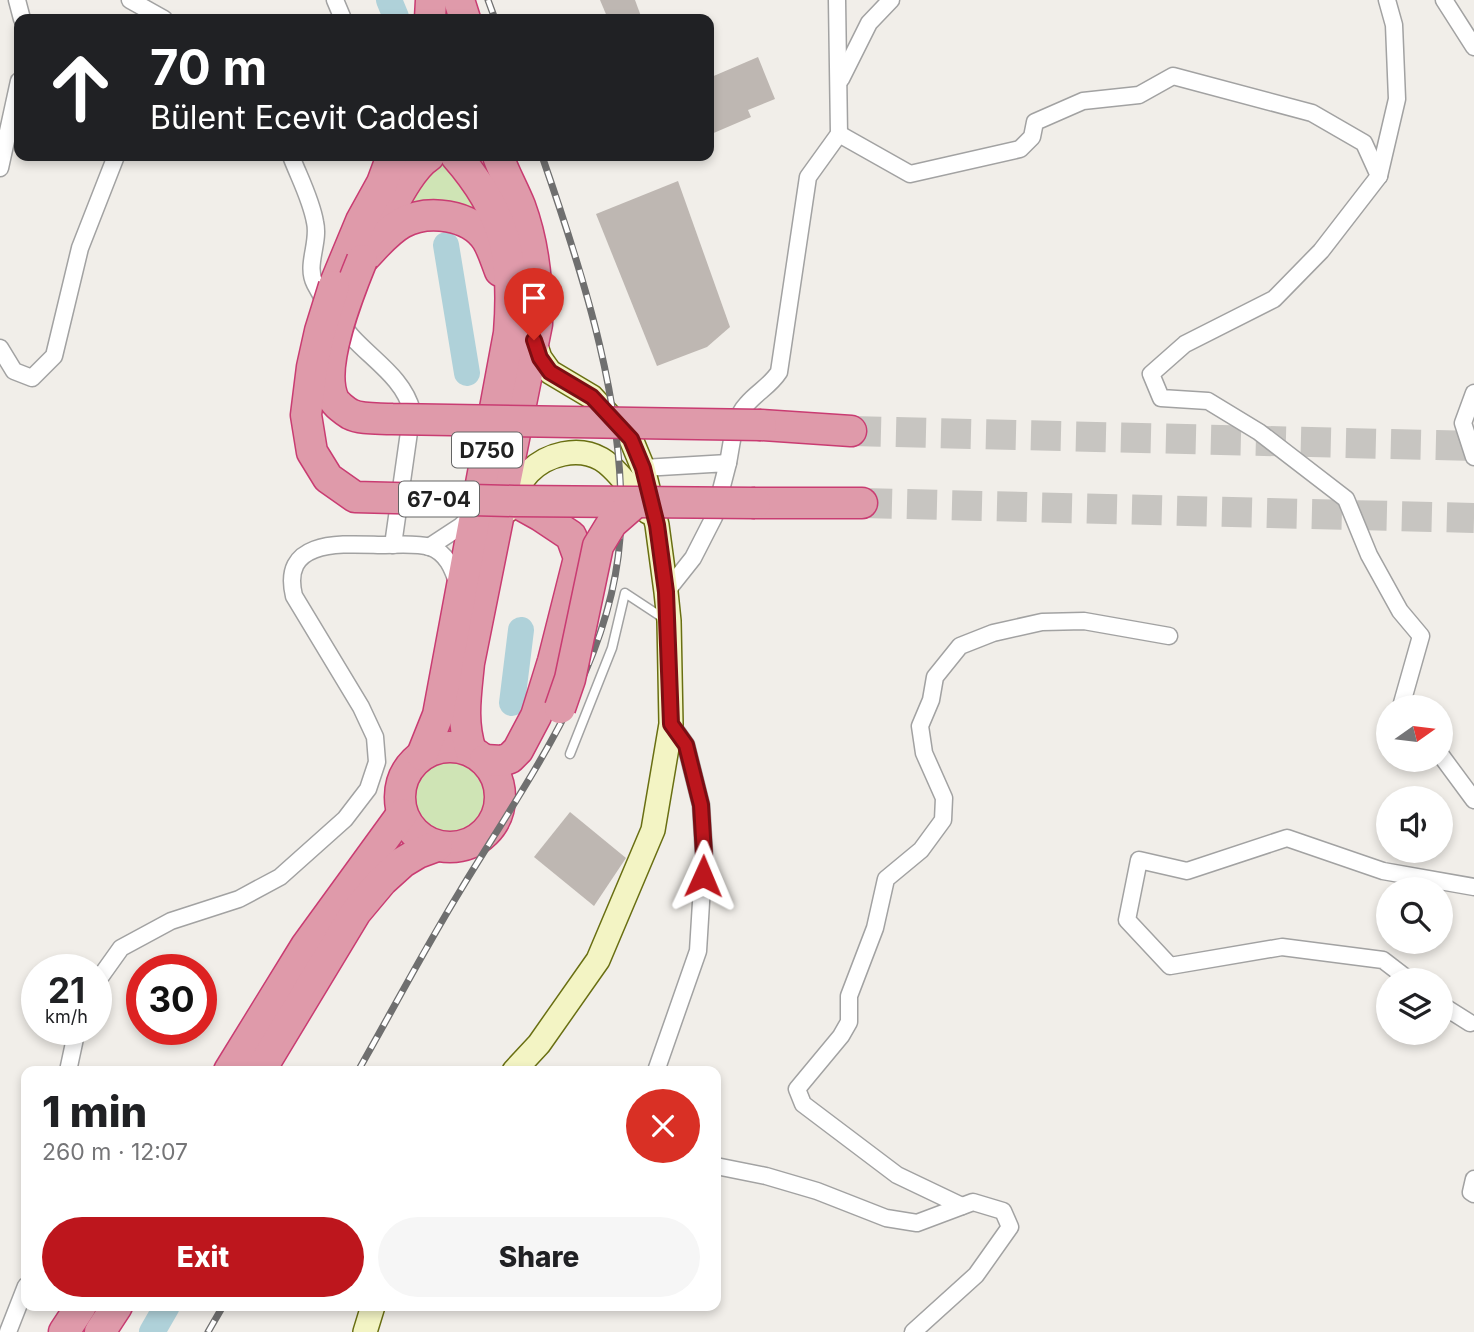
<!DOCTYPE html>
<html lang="en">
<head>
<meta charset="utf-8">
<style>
  body { margin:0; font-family:Inter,sans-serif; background:#f6f6f6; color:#202124; height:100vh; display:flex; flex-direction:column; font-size:26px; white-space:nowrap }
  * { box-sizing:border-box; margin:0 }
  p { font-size:23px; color:#757577 }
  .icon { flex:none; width:38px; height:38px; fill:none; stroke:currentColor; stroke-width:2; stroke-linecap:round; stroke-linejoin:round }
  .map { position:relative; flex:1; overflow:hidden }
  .drawer { position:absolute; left:21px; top:1066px; width:700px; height:245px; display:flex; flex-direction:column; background:#fff; border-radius:14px; box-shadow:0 4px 10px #0003 }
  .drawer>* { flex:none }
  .hud { position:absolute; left:14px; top:14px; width:700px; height:147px; border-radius:14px; box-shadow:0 4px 10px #0003; background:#202124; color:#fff; overflow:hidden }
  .needle { width:46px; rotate:76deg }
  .fabs { position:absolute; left:1376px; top:695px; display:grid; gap:14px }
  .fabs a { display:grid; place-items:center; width:77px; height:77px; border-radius:50%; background:#fff; box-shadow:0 4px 10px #0003; font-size:35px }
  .speed { position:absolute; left:21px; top:954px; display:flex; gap:14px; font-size:35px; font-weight:700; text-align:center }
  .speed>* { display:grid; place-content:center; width:91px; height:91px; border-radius:50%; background:#fff; box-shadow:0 4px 10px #0003; line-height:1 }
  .speed small { font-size:18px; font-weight:400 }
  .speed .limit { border:10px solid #d22; background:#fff; color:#111 }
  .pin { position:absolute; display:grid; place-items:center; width:60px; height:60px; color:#fff; margin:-72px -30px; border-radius:50% 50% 50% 0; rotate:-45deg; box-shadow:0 0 7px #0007 }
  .pin .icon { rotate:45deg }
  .me { position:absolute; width:77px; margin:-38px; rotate:1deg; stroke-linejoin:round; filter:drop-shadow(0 0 5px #0008) }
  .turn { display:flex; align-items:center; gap:24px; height:147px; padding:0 21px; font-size:32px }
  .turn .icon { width:91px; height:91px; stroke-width:2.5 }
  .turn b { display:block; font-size:49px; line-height:60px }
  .round { display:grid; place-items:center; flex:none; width:74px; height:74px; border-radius:37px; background:#f6f6f6 }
  .headline { display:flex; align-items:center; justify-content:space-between; height:119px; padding:0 21px }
  h1 { font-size:42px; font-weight:800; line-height:52px }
  .action { display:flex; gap:14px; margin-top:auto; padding:14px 21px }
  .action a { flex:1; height:80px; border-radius:42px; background:#bd161d; color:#fff; font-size:28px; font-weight:800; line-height:80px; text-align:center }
  .action a+a { background:#f6f6f6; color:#202124 }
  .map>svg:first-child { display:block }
  .grass { fill:#cfe4b5 }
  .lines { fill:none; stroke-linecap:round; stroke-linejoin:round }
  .river { stroke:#afd1d9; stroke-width:26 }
  .building { fill:#beb7b2 }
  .highway-tunnel { stroke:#c7c5c1; stroke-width:30; stroke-dasharray:30 15; stroke-linecap:butt }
  .lane-casing { stroke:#a2a2a2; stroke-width:11 }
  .street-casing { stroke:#a2a2a2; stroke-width:19 }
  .secondary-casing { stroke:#696f12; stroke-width:26 }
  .highway-casing { stroke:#c93c72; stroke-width:33 }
  .lane { stroke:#fff; stroke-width:8 }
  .street { stroke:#fff; stroke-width:16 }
  .secondary { stroke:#f3f4c4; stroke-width:23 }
  .highway { stroke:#df9aaa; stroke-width:30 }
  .rail-casing { stroke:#6f6f6f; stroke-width:7 }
  .rail { stroke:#fff; stroke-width:4.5; stroke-dasharray:13; stroke-linecap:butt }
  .highway-bridge-casing { stroke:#c93c72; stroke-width:33; stroke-linecap:butt }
  .highway-bridge { stroke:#df9aaa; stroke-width:30 }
  .route-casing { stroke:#7b0e13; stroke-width:18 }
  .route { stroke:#bd161d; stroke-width:12 }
  .labels { text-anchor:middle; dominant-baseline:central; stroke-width:7; stroke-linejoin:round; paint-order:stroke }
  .shield { fill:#fff; stroke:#646464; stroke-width:2 }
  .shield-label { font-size:21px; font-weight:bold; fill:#212121 }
</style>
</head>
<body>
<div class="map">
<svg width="1474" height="1332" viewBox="0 0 1474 1332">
  <rect width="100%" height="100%" fill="#f1eee9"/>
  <g class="grass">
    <path d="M 447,161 L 485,212 L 403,211 L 436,164 Z"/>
    <circle cx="449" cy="798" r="46"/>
  </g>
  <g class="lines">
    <g class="river">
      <path d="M 389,0 L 396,17"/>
      <path d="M 446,245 L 467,373"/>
      <path d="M 512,703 L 521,630"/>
      <path d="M 152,1332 L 167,1306"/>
    </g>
  </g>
  <g class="building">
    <path d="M 600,0 L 635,0 L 642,19 L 608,19 Z"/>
    <path d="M 758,57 L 775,99 L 748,110 L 751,117 L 709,135 L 709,78 Z"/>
    <path d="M 678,181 L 730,327 L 707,347 L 657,366 L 596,214 Z"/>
    <path d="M 570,812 L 626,858 L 594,906 L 534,857 Z"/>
  </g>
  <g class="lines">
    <g class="highway-tunnel">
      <path d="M 851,431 L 1474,446"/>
      <path d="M 862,503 L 1474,518"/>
    </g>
    <defs>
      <path id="lane" d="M 570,754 L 612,648 L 625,593 L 663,618"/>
      <g id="street">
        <path d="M 17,0 L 22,19"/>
        <path d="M 130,0 L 164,19"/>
        <path d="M 335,0 L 343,19"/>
        <path d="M 1444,0 L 1474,47"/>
        <path d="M 841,79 L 869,23 L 891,0"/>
        <path d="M 839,134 L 910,174 L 1020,149 L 1032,137 L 1035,122 L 1083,101 L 1139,95 L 1173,76 L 1312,113 L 1364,143 L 1379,176 L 1321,251 L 1274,299 L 1185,344 L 1151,374 L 1161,398 L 1208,401 L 1259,432 L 1346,499 L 1369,555 L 1400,611 L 1421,636 L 1402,703 L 1405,707"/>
        <path d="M 291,156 C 299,177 311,199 315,222 C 320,243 305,265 315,284 C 324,302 339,322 352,337 C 374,361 404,379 412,411 L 393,545"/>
        <path d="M 0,168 L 19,81"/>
        <path d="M 1379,176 L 1397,99 L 1394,25 L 1387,0"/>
        <path d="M 0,348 L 14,371 L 32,378 L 54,356 L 80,248 L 116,156"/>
        <path d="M 1474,393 L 1463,423 L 1474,457"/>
        <path d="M 728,463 C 732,443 733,419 747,404 C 757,392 770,386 779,372 L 808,177 L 839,134 L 837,0"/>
        <path d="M 643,468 L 728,463 L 714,517 L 693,558 L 666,592"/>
        <path d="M 429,547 L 461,526 L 472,515"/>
        <path d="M 1440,754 L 1474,800"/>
        <path d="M 1409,980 L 1383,960 L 1282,947 L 1170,966 L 1127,920 L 1139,860 L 1187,871 L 1287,838 L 1383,871 L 1474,887"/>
        <path d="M 96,983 L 121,948 L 171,921 L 239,899 L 280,877 L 345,819 L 368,789 L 377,762 L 375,737 L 361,707 L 294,596 C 280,538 343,544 381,545 C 395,545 416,543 430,547 C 447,553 453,569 458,585"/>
        <path d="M 1440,1004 L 1470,1023"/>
        <path d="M 68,1071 L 77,1029"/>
        <path d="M 656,1071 L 698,951 L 704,854 L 701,805 L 686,745 L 671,724"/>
        <path d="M 716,1166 L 766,1176 L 817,1191 L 886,1218 L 917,1223 L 973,1202 L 1003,1211 L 1010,1227 L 976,1275 L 913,1332"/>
        <path d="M 1474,1179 L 1471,1192 L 1474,1194"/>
        <path d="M 962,1206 L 897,1175 L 803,1104 L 797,1089 L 841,1036 L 849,1022 L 849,996 L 875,928 L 886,879 L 921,850 L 943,820 L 944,798 L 924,753 L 920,726 L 931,700 L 935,677 L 960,646 L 993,633 L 1042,622 L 1084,621 L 1169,636"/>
        <path d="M 8,1332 L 26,1286"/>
      </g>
      <g id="secondary">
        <path d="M 508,510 C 514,497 519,482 529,472 C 547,454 578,446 601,459 C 614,466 639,498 648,512"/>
        <path d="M 514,1071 L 539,1044 L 598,960 L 653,830 L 671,724 L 669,621 L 666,592 L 657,525 L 643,468 L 631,439 L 592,397 L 550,372 L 540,358 L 534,340"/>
        <path d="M 365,1332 L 373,1306"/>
      </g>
      <g id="highway">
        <path d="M 459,0 L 465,19"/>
        <path d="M 430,19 L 431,0"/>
        <path d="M 381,226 C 393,205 410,168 429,156"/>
        <path d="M 362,260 C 375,247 386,232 402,223 C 428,209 470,214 487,240 C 493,250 496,261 500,271"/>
        <path d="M 334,286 L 361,221 L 382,183 L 392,156"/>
        <path d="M 761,425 L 851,431"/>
        <path d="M 755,503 L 862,503"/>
        <circle cx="450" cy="797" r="50"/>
        <path d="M 471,751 C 461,721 466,694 469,663 L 537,324 C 538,283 534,244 520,206 C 513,189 504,173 498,156"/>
        <path d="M 422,755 L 438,715 L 509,333 C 515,258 506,213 456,156"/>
        <path d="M 485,760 L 502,761 L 510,758 L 518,750 L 536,716 L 553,661 L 579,558 L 571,536 L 541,516 L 514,501"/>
        <path d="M 229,1071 L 306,946 L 402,814"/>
        <path d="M 260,1071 L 356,912 L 382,881 L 403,862 L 418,853 L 437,846"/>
        <path d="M 64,1332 L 81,1306"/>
        <path d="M 100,1332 L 117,1306"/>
      </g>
    </defs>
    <use href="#lane" class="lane-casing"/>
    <use href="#street" class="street-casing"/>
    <use href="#secondary" class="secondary-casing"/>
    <use href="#highway" class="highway-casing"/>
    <use href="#lane" class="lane"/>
    <use href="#street" class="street"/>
    <use href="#secondary" class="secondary"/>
    <use href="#highway" class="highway"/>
    <defs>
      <g id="rail">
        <path d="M 488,0 L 495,19"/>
        <path d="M 358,1071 C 392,1011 424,950 460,891 C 525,783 611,668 620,538 C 628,412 583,274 542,156"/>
        <path d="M 208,1332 L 223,1306"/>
      </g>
    </defs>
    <use href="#rail" class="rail-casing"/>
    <use href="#rail" class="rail"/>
    <defs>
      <g id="highway-bridge">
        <path d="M 362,260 C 349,292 318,367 334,400 C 336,404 345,411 350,414 C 362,420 379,418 392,419 L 761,425"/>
        <path d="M 334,286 L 320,331 L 312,367 L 306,415 L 312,452 L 328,478 L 355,497 L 514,501 L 755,503"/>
        <path d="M 560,708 L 570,679 L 598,546 L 612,523 L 636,502"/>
      </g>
    </defs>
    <use href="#highway-bridge" class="highway-bridge-casing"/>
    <use href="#highway-bridge" class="highway-bridge"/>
  </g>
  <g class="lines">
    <defs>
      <path id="route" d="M 534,340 L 540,358 L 550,372 L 592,397 L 631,439 L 643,468 L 657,525 L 666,592 L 671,724 L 686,745 L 701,805 L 704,854 L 703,876"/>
    </defs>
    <use href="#route" class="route-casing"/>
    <use href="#route" class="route"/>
  </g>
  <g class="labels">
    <g class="shield">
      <rect x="452" y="432.5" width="70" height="35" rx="5"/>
      <rect x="399" y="481.5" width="80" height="35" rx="5"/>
    </g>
    <g class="shield-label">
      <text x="487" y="450">D750</text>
      <text x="439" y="499">67-04</text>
    </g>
  </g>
</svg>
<div class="fabs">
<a><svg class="needle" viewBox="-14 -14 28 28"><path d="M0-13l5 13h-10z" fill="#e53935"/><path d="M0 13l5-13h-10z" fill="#757577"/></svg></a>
<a><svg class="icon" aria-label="sound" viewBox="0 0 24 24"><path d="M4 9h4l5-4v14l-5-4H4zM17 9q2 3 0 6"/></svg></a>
<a><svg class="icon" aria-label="search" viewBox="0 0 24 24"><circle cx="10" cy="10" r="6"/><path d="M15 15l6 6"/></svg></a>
<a><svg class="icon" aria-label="layers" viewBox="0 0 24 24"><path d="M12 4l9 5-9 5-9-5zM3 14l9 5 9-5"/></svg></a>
</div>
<div class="speed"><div>21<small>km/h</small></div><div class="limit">30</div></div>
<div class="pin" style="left:534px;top:340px;background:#d93025"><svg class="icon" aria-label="arrive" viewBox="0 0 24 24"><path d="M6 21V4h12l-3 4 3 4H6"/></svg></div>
<svg class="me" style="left:703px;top:876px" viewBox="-20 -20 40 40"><path d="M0-17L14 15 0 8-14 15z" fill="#bd161d" stroke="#fff" stroke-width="4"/></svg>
<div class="hud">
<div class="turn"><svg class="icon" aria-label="ahead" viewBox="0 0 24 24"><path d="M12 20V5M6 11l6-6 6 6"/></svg><div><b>70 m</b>Bülent Ecevit Caddesi</div></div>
</div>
<section class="drawer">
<div class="headline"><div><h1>1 min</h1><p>260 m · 12:07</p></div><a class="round" style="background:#d93025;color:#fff"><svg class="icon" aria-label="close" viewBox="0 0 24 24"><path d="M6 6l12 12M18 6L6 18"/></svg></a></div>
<div class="action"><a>Exit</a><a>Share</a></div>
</section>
</div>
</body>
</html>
